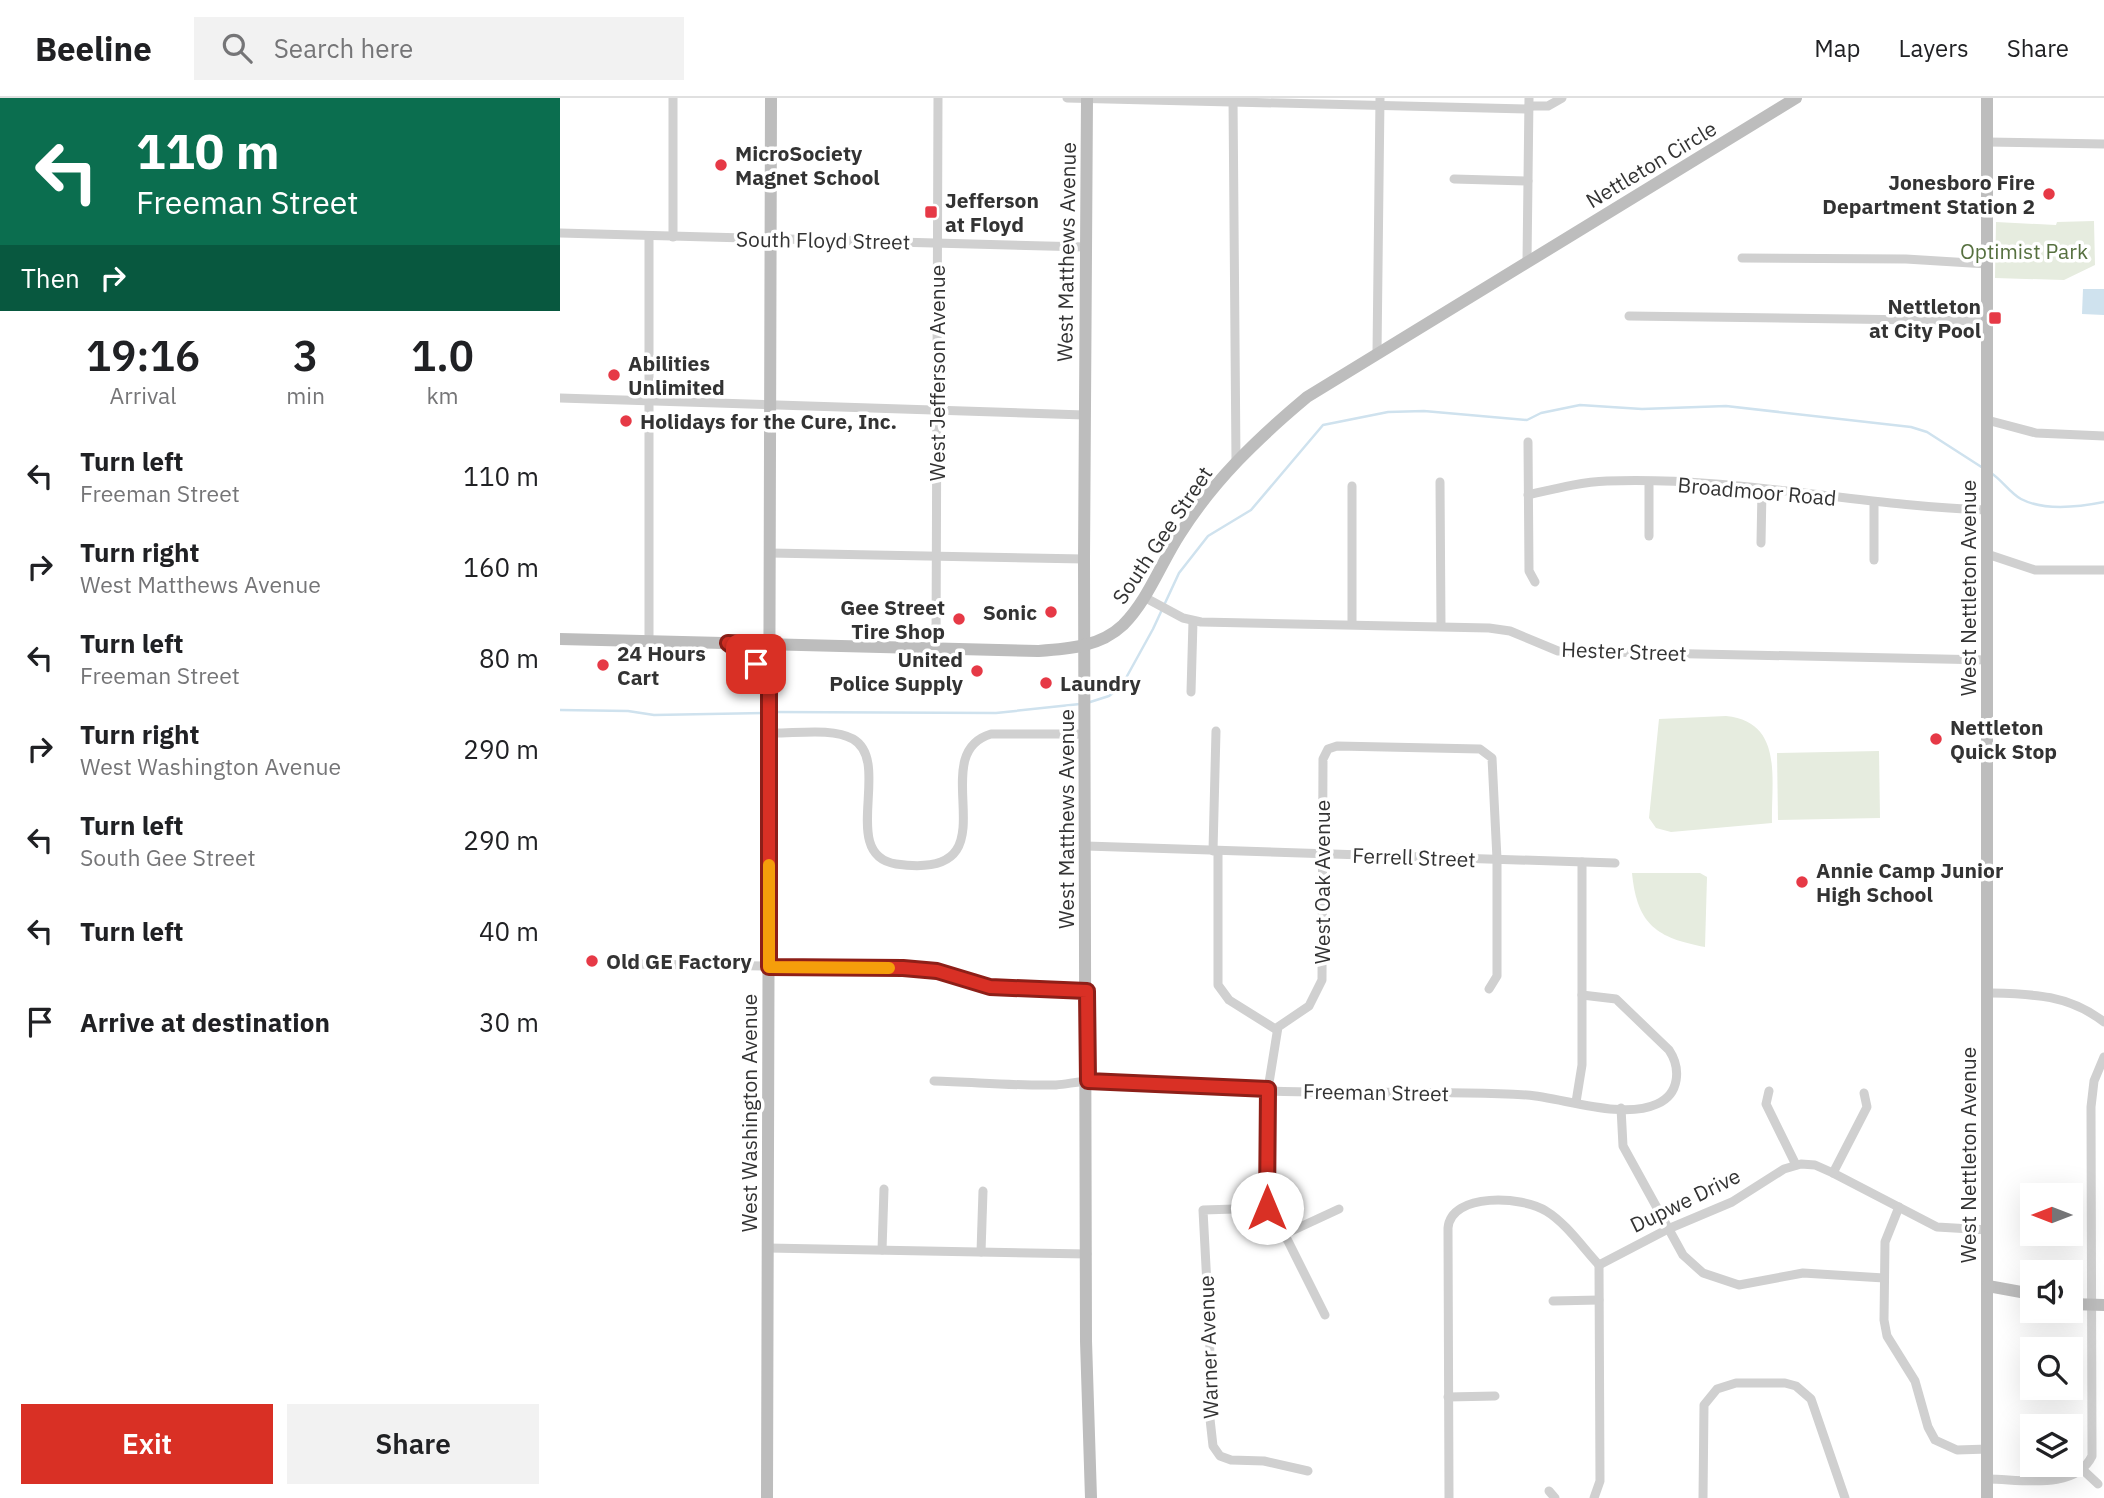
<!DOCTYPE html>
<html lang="en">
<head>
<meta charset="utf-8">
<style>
  body { margin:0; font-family:"IBM Plex Sans",sans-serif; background:#f2f2f2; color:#202124; height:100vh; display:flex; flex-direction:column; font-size:26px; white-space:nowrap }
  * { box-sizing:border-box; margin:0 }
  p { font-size:23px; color:#757577 }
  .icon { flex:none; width:38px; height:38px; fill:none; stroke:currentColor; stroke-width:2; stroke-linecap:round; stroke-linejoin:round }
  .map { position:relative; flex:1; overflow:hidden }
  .details { display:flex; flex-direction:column; background:#fff; width:560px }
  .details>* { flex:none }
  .hud { background:#0b6e4f; color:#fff; overflow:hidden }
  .needle { width:46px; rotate:270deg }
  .buttons { position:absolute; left:1460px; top:1085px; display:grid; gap:14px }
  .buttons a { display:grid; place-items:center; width:63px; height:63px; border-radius:0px; background:#fff; box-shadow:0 7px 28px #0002; font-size:35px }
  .pin { position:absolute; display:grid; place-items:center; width:60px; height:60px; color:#fff; margin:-30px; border-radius:14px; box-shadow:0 4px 10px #0006 }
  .me { position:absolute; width:77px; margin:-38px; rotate:0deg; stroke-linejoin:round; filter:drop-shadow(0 0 5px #0008) }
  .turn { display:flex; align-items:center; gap:24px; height:147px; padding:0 21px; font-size:32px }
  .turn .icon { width:91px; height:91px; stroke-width:2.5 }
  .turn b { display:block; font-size:49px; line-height:60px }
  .then { display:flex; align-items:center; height:66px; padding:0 21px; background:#0003; gap:14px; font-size:26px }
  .eta { display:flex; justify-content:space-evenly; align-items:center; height:119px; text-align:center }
  .eta b { font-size:42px; font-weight:600; line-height:49px }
  .primary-button { display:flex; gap:14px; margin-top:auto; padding:14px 21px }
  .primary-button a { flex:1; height:80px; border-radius:0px; background:#d93025; color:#fff; font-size:28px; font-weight:600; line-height:80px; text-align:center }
  .primary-button a+a { background:#f2f2f2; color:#202124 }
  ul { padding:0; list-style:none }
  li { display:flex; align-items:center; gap:21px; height:91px; padding:0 21px }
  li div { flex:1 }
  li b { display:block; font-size:26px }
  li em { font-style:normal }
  header { display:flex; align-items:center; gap:42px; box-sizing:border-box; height:98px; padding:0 35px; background:#fff; border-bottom:2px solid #e0e0e0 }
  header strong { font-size:33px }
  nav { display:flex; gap:38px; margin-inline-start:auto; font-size:24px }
  .search { width:490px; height:63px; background:#f2f2f2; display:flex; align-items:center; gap:18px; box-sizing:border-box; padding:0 24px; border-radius:0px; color:#757577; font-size:26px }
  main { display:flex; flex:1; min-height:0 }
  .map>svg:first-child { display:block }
  .green { fill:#e6ecdf }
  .water { fill:#cfe2ee }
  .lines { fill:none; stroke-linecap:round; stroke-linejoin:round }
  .stream { stroke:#cfe2ee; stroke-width:2.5 }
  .street { stroke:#d0d0d0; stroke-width:9 }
  .secondary { stroke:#bdbdbd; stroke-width:12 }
  .route-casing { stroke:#8d1f18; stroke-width:18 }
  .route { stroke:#d93025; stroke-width:12 }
  .slow { stroke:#f59e0b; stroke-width:12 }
  .poi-dot { fill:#e63946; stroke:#fff; stroke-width:2.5 }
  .labels { text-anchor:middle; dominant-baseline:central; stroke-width:7; stroke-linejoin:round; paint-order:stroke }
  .poi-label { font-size:21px; font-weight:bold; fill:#333; stroke:#fff; text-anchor:start }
  .street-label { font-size:21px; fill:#333; stroke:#fff }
  .park-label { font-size:21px; fill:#56703f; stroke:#fff }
</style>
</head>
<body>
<header>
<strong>Beeline</strong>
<div class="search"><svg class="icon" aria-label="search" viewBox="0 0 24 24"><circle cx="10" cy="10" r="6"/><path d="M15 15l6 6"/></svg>Search here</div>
<nav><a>Map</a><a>Layers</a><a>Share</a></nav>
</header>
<main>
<section class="details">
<div class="hud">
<div class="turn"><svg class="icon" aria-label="left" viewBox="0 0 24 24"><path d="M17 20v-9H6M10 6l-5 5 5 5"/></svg><div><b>110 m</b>Freeman Street</div></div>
<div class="then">Then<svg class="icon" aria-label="right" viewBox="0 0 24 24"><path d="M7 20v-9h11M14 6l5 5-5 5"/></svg></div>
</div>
<div class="eta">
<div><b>19:16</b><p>Arrival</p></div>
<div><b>3</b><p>min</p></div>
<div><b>1.0</b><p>km</p></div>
</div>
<ul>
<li><svg class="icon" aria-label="left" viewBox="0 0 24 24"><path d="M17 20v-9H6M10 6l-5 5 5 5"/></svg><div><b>Turn left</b><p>Freeman Street</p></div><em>110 m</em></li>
<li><svg class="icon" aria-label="right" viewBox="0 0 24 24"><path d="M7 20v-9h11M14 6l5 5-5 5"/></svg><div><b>Turn right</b><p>West Matthews Avenue</p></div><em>160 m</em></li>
<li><svg class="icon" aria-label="left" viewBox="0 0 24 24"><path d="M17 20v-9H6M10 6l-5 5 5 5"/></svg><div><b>Turn left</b><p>Freeman Street</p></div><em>80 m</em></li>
<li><svg class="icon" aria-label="right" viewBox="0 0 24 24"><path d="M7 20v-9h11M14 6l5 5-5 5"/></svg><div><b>Turn right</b><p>West Washington Avenue</p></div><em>290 m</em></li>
<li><svg class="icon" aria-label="left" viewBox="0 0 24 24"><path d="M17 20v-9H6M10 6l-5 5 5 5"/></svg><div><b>Turn left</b><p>South Gee Street</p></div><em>290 m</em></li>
<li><svg class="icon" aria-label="left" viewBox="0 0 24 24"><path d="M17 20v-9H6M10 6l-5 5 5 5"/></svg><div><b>Turn left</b></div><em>40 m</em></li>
<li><svg class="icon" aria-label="arrive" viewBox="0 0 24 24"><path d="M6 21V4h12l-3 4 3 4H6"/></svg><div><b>Arrive at destination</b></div><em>30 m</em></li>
</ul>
<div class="primary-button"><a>Exit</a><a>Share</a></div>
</section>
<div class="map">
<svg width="1544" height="1400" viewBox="0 0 1544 1400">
  <rect width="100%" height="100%" fill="#fff"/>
  <g class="green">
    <path d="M 1534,123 L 1535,167 L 1504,182 L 1435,180 L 1436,124 L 1496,127 L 1497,124 Z"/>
    <path d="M 1166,618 C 1224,624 1211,681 1212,725 L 1111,734 L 1096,730 L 1089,720 L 1099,621 Z"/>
    <path d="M 1319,653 L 1320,720 L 1218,722 L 1217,655 Z"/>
    <path d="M 1072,775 L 1140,775 L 1147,779 L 1145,849 C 1097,840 1077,827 1072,775 Z"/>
  </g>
  <path class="water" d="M 1523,191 L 1544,191 L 1544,217 L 1522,216 Z"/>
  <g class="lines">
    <g class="stream">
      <path d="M 1431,375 C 1442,382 1450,395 1461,401 C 1484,413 1519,409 1544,404"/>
      <path d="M 527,605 L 549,598 L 561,589 L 593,531 L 619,475 L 648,438 L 691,412 L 763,327 L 828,314 L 864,313 L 967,322 L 981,315 L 1020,307 L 1082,311 L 1166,308 L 1351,329 L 1367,334 L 1423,370"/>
      <path d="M 0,612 L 68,613 L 94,617 L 206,615"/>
      <path d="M 213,614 L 436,615 L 520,606"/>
    </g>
    <g class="street">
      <path d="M 507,0 L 969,11"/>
      <path d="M 673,0 L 676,363"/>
      <path d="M 969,8 L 988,8 L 1002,0"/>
      <path d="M 1427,44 L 1544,46"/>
      <path d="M 894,81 L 968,83"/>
      <path d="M 0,135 L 526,149"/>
      <path d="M 113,139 L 113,0"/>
      <path d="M 1182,160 L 1346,161 L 1427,166"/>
      <path d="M 967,164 L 969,0"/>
      <path d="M 1069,218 L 1427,223"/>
      <path d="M 817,255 L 820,0"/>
      <path d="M 0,300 L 524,317"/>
      <path d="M 1427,322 L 1476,335 L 1544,338"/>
      <path d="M 968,344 L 969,473 L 975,484"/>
      <path d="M 880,384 L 881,528"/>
      <path d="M 1089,384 L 1089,438"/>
      <path d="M 968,397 C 994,391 1020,384 1047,383 C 1173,378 1301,408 1427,412"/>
      <path d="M 1314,404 L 1314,462"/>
      <path d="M 1201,445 L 1202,391"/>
      <path d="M 210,455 L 524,461"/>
      <path d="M 1427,456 L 1475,472 L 1544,472"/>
      <path d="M 584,499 L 623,520 L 641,524 L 929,530 L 950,533 L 998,553 L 1428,562"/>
      <path d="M 792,526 L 792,388"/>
      <path d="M 89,543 L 89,138"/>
      <path d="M 376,550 L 378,0"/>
      <path d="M 631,594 L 633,523"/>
      <path d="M 209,635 C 233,636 272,629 293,641 C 333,664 278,757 336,766 C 460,784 360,657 431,636 L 525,636"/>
      <path d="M 526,748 L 1055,765"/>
      <path d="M 653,753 L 656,633"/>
      <path d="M 658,753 L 658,887 L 669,902 L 717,932"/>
      <path d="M 76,866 L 343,870 L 387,875 L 424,888 L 527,893"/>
      <path d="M 1428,895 C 1471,896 1508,896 1544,924"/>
      <path d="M 374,983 C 414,984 455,988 496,987 C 508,986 520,983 532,983 C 573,983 613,988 654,990 C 758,998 863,991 967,997 C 1004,1000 1062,1022 1097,1006 C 1120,996 1121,970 1109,952 L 1056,901 L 1022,897"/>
      <path d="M 1209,993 L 1206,1006 L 1236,1067"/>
      <path d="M 1016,1004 L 1022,967 L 1022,764"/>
      <path d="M 1061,1010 L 1063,1048 L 1123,1157 L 1143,1175 L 1179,1187 L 1243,1175 L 1324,1180"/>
      <path d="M 1273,1075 L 1307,1009 L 1304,995"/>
      <path d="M 1339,1109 L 1325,1144 L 1324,1222 L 1327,1238 L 1355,1283 L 1368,1329 L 1375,1342 L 1397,1352 L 1428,1351"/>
      <path d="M 707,1110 L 643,1112 L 650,1244 L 648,1303 L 653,1348 L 660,1358 L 671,1362 L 704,1363 L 748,1373"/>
      <path d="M 725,1136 L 779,1111"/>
      <path d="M 208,1150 L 527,1156"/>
      <path d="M 322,1152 L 324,1091"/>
      <path d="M 421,1154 L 423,1093"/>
      <path d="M 1039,1167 L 1108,1131 L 1172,1104 L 1224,1071 L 1241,1066 L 1255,1067 L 1273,1075 L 1377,1129 L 1428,1132"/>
      <path d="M 993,1203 L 1039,1202"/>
      <path d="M 765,1217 L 728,1143 L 707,1110 L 708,991 L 718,929 L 749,908 L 762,882 L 763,661 L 768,651 L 777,648 L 920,651 L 932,660 L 937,761 L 937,878 L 929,891"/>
      <path d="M 888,1299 L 935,1298"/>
      <path d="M 1523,1372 L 1538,1386"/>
      <path d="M 1428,1381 C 1460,1381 1515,1393 1532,1358 L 1531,1009 L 1534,983 L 1544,959"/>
      <path d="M 989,1393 L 995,1400"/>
      <path d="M 889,1400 L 888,1130 C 891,1094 963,1098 986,1113 C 1006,1125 1023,1150 1039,1167"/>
      <path d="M 1034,1400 L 1040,1383 L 1039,1167"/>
      <path d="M 1143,1400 L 1144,1307 L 1157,1291 L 1176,1285 L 1225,1285 L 1236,1288 L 1251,1301 L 1285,1400"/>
    </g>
    <g class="secondary">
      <path d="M 527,0 L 524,461 L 526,1243 L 531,1400"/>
      <path d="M 1427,0 L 1427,1400"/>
      <path d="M 0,541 L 478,553 C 508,551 540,549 563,527 C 588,502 601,465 620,436 C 654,382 698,340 747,299 L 1236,0"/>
      <path d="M 168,545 L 196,566 L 209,586"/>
      <path d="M 1428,1188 L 1472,1196"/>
      <path d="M 1510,1206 L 1544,1207"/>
      <path d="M 207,1400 L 211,0"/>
    </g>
  </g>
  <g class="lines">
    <defs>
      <path id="route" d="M 196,566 L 168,545 L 209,546 L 209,869 L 343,870 L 377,873 L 430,889 L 527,893 L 528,983 L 708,991 L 707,1110"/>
    </defs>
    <use href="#route" class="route-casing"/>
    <use href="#route" class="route"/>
    <path class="slow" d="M 209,767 L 209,869 L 329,870"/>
  </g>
  <g class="poi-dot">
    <circle cx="161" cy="67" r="7"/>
    <circle cx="1489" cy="96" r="7"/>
    <rect x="364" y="107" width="14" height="14" rx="3.5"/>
    <rect x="1428" y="213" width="14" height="14" rx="3.5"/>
    <circle cx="54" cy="277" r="7"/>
    <circle cx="66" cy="323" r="7"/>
    <circle cx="491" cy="514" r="7"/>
    <circle cx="399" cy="521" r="7"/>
    <circle cx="43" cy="567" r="7"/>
    <circle cx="417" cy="573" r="7"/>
    <circle cx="486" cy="585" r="7"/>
    <circle cx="1376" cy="641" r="7"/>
    <circle cx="1242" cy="784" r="7"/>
    <circle cx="32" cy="863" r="7"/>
  </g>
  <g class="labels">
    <g class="poi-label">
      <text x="175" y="55">MicroSociety<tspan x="175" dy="24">Magnet School</tspan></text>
      <text x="1475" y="84" text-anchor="end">Jonesboro Fire<tspan x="1475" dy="24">Department Station 2</tspan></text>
      <text x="385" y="102">Jefferson<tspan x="385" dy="24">at Floyd</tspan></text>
      <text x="1421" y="208" text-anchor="end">Nettleton<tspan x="1421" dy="24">at City Pool</tspan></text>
      <text x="68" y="265">Abilities<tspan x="68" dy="24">Unlimited</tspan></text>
      <text x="80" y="323">Holidays for the Cure, Inc.</text>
      <text x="385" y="509" text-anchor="end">Gee Street<tspan x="385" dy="24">Tire Shop</tspan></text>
      <text x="477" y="514" text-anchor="end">Sonic</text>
      <text x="57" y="555">24 Hours<tspan x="57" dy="24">Cart</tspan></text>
      <text x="403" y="561" text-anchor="end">United<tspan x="403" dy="24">Police Supply</tspan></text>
      <text x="500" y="585">Laundry</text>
      <text x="1390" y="629">Nettleton<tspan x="1390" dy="24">Quick Stop</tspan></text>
      <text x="1256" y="772">Annie Camp Junior<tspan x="1256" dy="24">High School</tspan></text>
      <text x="46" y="863">Old GE Factory</text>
    </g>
    <g class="street-label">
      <text transform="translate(1091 66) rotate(-31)">Nettleton Circle</text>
      <text transform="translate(263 142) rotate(1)">South Floyd Street</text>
      <text transform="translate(506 154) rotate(-89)">West Matthews Avenue</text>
      <text transform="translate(377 275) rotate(-90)">West Jefferson Avenue</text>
      <text transform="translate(1197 393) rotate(5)">Broadmoor Road</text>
      <text transform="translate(602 437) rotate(-56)">South Gee Street</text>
      <text transform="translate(1408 490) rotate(-90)">West Nettleton Avenue</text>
      <text transform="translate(1064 553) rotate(2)">Hester Street</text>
      <text transform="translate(506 721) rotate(-90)">West Matthews Avenue</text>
      <text transform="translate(854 759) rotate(2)">Ferrell Street</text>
      <text transform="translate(762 784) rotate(-90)">West Oak Avenue</text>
      <text transform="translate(816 994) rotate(1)">Freeman Street</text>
      <text transform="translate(189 1015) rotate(-90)">West Washington Avenue</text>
      <text transform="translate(1408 1057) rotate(-90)">West Nettleton Avenue</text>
      <text transform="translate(1125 1102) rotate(-26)">Dupwe Drive</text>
      <text transform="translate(648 1249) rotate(-92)">Warner Avenue</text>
    </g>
    <g class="park-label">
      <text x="1464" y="153">Optimist Park</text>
    </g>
  </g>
</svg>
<div class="buttons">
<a><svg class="needle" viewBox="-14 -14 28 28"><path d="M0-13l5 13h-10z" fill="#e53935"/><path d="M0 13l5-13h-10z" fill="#757577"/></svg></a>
<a><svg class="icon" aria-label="sound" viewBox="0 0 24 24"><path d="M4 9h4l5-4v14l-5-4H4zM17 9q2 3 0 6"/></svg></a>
<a><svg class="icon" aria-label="search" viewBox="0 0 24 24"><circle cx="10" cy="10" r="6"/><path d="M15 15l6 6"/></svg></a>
<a><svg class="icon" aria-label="layers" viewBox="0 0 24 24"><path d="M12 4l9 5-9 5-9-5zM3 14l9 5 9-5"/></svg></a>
</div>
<div class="pin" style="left:196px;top:566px;background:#d93025"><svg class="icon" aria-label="arrive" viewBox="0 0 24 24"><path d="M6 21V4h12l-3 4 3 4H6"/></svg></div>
<svg class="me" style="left:707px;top:1110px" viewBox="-20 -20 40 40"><circle r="19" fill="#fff"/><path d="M0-13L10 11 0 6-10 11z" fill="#d93025"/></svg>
</div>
</main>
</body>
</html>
